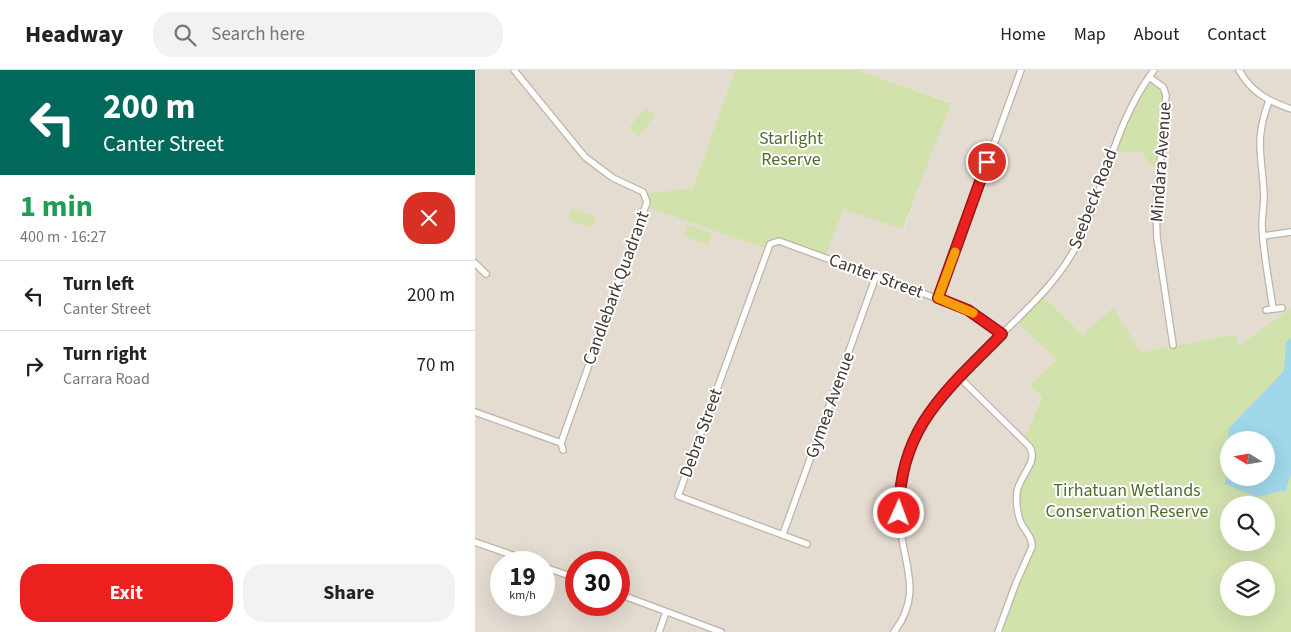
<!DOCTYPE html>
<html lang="en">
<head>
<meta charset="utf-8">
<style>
  body { margin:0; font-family:"Source Sans 3",sans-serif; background:#f2f2f2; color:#222; height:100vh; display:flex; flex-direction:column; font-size:19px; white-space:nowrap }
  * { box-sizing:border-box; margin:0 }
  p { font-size:16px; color:#767676 }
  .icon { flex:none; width:28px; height:28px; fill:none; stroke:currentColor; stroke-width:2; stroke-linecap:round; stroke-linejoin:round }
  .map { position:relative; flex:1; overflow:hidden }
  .panel { display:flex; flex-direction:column; background:#fff; width:475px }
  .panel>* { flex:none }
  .top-card { background:#00695c; color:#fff; overflow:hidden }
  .needle { width:32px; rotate:281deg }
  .controls { position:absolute; left:745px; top:361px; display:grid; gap:10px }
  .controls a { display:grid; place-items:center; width:55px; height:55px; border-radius:50%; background:#fff; box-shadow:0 5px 20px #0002; font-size:25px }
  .speed { position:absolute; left:15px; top:481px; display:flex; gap:10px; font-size:25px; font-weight:700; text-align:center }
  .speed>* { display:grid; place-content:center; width:65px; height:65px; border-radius:50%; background:#fff; box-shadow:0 5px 20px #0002; line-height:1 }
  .speed small { font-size:12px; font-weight:400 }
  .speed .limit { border:8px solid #d22; background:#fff; color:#111 }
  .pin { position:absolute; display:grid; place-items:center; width:42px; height:42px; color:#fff; margin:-21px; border:2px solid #fff; border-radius:50%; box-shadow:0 1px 5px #0007 }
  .me { position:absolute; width:55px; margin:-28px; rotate:2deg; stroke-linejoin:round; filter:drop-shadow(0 0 4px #0008) }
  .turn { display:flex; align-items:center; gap:18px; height:105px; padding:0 20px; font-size:22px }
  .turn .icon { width:65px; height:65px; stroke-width:2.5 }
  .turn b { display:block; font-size:35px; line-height:42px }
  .round { display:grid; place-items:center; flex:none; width:52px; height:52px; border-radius:20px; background:#f2f2f2 }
  .summary { display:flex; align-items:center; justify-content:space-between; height:85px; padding:0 20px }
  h1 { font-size:30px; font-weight:700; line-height:38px; color:#1e9e55 }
  .cta { display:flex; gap:10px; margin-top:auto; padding:10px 20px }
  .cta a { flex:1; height:58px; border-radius:20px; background:#ec201e; color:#fff; font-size:20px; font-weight:700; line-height:58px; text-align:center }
  .cta a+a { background:#f2f2f2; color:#222 }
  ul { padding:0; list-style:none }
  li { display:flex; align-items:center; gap:15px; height:70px; padding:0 20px; border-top:1px solid #e0e0e0 }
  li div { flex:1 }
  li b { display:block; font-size:19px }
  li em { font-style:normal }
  header { display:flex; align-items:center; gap:30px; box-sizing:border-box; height:70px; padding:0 25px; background:#fff; border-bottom:1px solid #e0e0e0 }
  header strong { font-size:24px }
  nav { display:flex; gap:28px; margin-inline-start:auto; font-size:18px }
  .search { width:350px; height:45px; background:#f2f2f2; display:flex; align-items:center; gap:12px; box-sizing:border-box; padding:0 18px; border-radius:20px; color:#767676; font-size:19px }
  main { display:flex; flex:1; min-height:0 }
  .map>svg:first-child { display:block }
  .residential { fill:#e4dbd1; fill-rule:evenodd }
  .green { fill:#d2e2ad; fill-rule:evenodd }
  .water { fill:#a1d7ea; fill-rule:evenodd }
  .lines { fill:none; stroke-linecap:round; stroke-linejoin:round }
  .minor-casing { stroke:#beb3a9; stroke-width:8 }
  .minor { stroke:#fff; stroke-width:5.5 }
  .route-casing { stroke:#991514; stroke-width:12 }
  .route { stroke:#ec201e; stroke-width:9 }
  .slow { stroke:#f59e0b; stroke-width:9 }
  .labels { text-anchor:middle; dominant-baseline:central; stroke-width:4; stroke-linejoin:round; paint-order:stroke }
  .park-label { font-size:18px; fill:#4e6e2b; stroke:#fff }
  .street-label { font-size:18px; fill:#413a34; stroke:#fff }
</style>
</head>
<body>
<header>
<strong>Headway</strong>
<div class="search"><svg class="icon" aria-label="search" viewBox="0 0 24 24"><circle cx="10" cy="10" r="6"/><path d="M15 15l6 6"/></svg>Search here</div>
<nav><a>Home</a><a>Map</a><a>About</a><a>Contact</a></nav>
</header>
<main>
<section class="panel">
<div class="top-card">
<div class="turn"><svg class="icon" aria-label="left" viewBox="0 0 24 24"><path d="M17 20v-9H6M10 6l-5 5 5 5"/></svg><div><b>200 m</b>Canter Street</div></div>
</div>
<div class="summary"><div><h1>1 min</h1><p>400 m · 16:27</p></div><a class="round" style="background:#d93025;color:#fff"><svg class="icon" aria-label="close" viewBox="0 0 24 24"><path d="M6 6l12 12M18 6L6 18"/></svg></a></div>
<ul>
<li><svg class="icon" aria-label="left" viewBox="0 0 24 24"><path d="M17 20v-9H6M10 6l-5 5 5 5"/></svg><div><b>Turn left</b><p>Canter Street</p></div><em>200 m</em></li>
<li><svg class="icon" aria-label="right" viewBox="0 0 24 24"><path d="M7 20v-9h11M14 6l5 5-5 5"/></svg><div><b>Turn right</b><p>Carrara Road</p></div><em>70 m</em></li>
</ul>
<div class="cta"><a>Exit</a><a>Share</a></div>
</section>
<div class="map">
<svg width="816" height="562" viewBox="0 0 816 562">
  <rect width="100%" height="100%" fill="#f0eae3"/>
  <path class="residential" d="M 0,0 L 260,0 L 218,118 L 187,121 L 171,137 L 292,179 L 297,172 L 353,178 L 368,138 L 429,159 L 475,32 L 383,0 L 816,0 L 816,238 L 763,276 L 760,264 L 666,282 L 608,265 L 567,225 L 540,251 L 582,290 L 552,362 L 556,379 L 557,471 L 523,562 L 0,562 ZM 26,492 L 69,492 L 69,535 L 26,535 ZM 101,492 L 144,492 L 144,535 L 101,535 Z"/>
  <g class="green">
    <path d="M 260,0 L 383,0 L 476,33 L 428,159 L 368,139 L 350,187 L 304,171 L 292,179 L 171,137 L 169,123 L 218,118 Z"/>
    <path d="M 674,7 L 689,20 L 684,97 L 676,96 L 667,82 C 655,79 651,86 637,81 Z"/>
    <path d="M 170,38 L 180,45 L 164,66 L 154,58 Z"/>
    <path d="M 98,138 L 121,147 L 117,158 L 93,149 Z"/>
    <path d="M 213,155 L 237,164 L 233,175 L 209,166 Z"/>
    <path d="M 566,224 L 608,265 L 638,238 L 666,282 L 761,264 L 763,276 L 816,238 L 816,562 L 523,562 L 557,477 L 546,452 L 542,422 L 558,385 L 546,368 L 552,362 L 567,327 L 555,315 L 582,290 L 540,251 ZM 754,370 L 791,370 L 791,408 L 754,408 ZM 754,435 L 791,435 L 791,472 L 754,472 ZM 754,500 L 791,500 L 791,538 L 754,538 Z"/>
  </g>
  <path class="water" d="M 816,268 L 816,403 L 811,420 L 782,427 L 750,414 L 754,358 L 809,301 L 811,272 ZM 754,370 L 791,370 L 791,408 L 754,408 Z"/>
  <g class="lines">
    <defs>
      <g id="minor">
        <path d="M 764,0 C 776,22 793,31 816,39"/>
        <path d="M 674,7 L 688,17 L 691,25 L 681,140 L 682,168 L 698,275"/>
        <path d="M 794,31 C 779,70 787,85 789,125 C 789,135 787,145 787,155 C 788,183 794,211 798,239"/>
        <path d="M 788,166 L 816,162"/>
        <path d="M 0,193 L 11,204"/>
        <path d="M 463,228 L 546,0"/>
        <path d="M 791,240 L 807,238"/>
        <path d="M 484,307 L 554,376 C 565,391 544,406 542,422 C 541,433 542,443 546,453 C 550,461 558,468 557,477 L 541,513 L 523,562"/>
        <path d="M 0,342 L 86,373 L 172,132 L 168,122 L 138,108 L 110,87 L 39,0"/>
        <path d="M 86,373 L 88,380"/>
        <path d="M 308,464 L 401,206"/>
        <path d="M 0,472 L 57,492"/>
        <path d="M 332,474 L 203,426 L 295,174 L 304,171 L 488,238 L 507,249 L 527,264"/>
        <path d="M 69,497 L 101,508"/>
        <path d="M 144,524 L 246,562"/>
        <path d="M 184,562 L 191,542"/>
        <path d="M 419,562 C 448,524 429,495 425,455 C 420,407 436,363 466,327 C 486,305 506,284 527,264 C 553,238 581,213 599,180 C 630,122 638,54 679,0"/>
      </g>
    </defs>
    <use href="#minor" class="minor-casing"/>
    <use href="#minor" class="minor"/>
  </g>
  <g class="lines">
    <defs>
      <path id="route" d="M 424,443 C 424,357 472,320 527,264 L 493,240 L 463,228 L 512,92"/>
    </defs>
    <use href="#route" class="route-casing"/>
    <use href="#route" class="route"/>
    <path class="slow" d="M 480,182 L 463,228 L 498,243"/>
  </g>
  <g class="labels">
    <g class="park-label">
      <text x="316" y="68">Starlight<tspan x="316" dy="21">Reserve</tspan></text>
      <text x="652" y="420">Tirhatuan Wetlands<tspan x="652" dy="21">Conservation Reserve</tspan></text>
    </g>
    <g class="street-label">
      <text transform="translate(686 92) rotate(-86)">Mindara Avenue</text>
      <text transform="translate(618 129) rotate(-69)">Seebeck Road</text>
      <text transform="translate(401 206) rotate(20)">Canter Street</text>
      <text transform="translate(141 218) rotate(-70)">Candlebark Quadrant</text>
      <text transform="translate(355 335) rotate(-70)">Gymea Avenue</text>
      <text transform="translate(226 363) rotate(-70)">Debra Street</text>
    </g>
  </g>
</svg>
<div class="controls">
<a><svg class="needle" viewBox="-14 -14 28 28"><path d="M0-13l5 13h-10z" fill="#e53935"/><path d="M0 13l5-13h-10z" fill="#767676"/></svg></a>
<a><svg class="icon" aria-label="search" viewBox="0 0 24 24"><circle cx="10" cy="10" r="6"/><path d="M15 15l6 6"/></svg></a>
<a><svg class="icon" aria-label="layers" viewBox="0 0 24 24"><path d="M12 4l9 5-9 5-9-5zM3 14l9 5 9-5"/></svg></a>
</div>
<div class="speed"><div>19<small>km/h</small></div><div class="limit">30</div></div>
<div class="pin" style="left:512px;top:92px;background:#d93025"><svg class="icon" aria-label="arrive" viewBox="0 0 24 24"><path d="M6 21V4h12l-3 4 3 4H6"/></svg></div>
<svg class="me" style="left:424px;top:443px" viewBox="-20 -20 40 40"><circle r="17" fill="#ec201e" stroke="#fff" stroke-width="3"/><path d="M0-11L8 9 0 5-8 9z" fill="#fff"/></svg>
</div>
</main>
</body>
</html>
